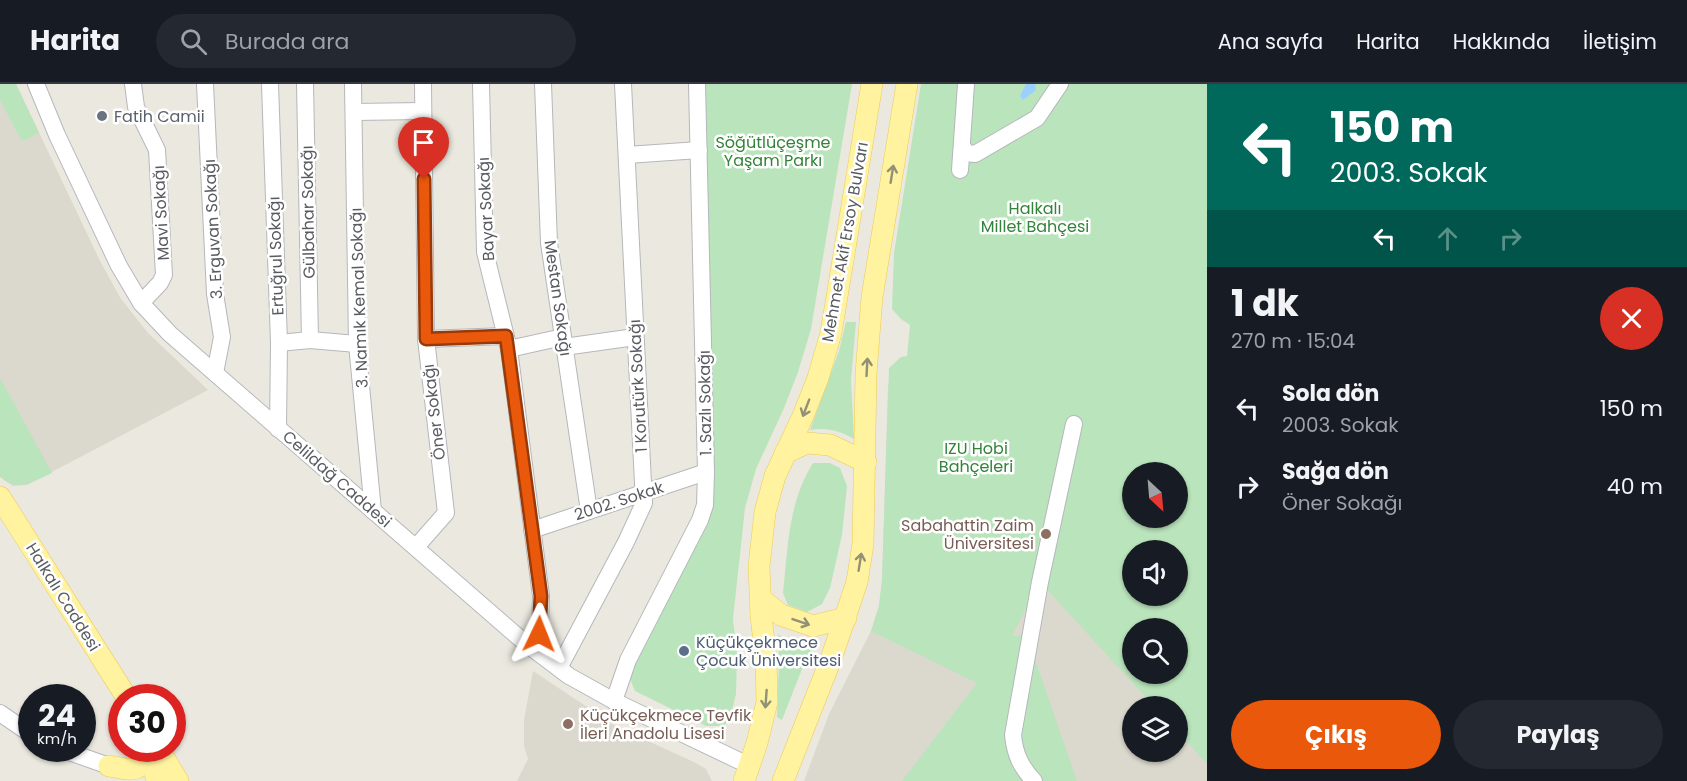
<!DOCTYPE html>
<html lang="tr">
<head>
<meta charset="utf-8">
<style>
  body { margin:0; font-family:Poppins,sans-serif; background:#242831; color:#f1f3f6; height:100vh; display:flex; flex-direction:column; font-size:22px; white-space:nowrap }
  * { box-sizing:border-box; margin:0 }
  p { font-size:20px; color:#9ea1a6 }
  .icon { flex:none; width:33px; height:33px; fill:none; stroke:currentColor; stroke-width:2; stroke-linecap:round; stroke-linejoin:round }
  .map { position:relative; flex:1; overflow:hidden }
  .panel { display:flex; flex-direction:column; background:#171b24; width:480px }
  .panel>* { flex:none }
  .top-card { background:#00695c; color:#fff; overflow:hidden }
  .needle { width:39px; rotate:154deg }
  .controls { position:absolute; left:1122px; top:378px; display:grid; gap:12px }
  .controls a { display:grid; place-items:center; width:66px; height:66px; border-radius:50%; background:#171b24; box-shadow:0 2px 4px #0004; font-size:30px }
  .speed { position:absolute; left:18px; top:600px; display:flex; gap:12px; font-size:30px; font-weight:700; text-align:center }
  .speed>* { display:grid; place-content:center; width:78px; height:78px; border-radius:50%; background:#171b24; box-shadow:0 2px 4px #0004; line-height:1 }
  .speed small { font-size:15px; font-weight:400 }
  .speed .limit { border:9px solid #d22; background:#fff; color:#111 }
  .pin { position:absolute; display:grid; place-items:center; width:51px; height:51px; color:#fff; margin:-62px -26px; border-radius:50% 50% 50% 0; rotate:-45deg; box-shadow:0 0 6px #0007 }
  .pin .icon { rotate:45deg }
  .me { position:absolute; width:66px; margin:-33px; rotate:2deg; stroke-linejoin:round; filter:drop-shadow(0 0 4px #0008) }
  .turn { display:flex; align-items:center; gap:21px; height:126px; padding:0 24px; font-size:27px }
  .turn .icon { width:78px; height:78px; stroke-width:2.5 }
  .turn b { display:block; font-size:42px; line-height:51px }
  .lanes { display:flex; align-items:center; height:57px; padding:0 24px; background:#0003; justify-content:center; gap:30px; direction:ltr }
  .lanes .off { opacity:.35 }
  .round { display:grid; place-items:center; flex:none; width:63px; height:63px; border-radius:32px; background:#242831 }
  .overview { display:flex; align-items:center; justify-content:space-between; height:102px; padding:0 24px }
  h1 { font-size:36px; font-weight:700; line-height:45px }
  .button { display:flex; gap:12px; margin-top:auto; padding:12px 24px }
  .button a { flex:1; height:69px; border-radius:36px; background:#ea580c; color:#fff; font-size:24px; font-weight:700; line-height:69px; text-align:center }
  .button a+a { background:#242831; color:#f1f3f6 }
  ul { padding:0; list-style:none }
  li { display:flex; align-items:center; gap:18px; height:78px; padding:0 24px }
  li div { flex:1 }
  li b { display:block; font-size:22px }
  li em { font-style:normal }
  header { display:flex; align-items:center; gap:36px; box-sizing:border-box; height:84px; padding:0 30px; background:#171b24; border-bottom:2px solid #363941 }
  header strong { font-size:28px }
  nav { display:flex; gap:33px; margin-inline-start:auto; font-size:21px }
  .search { width:420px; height:54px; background:#242831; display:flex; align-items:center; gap:15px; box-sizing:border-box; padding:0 21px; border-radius:33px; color:#9ea1a6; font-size:22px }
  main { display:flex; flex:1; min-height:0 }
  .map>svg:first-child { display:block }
  .education { fill:#dbd8cd; fill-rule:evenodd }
  .green { fill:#bae4bc; fill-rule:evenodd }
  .water { fill:#9cd0ff }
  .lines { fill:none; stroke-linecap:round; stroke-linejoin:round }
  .minor-casing { stroke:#b5b7bc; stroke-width:18 }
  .major-casing { stroke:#f0c953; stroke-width:22 }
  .minor { stroke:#fff; stroke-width:16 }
  .major { stroke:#fff3a0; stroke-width:21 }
  .oneway { stroke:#929076 }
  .route-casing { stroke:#983908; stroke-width:15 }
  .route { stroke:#ea580c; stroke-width:10 }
  .worship-dot { fill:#6b7280; stroke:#fff; stroke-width:2 }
  .education-dot { fill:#8d6e63; stroke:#fff; stroke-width:2 }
  .service-dot { fill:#5c6f8a; stroke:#fff; stroke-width:2 }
  .labels { text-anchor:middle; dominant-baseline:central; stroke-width:5; stroke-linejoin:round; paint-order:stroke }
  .worship-label { font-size:16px; fill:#5b616d; stroke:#fff; text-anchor:start }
  .park-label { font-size:16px; fill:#34833a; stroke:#fff }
  .street-label { font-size:16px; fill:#585b60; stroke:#fff }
  .education-label { font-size:16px; fill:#785e54; stroke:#fff; text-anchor:end }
  .service-label { font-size:16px; fill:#4e5e75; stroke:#fff; text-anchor:start }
</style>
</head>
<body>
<header>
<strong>Harita</strong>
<div class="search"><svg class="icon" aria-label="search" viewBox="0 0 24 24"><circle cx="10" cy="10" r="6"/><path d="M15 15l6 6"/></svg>Burada ara</div>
<nav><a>Ana sayfa</a><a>Harita</a><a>Hakkında</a><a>İletişim</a></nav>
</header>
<main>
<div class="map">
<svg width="1207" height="697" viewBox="0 0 1207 697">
  <rect width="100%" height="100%" fill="#ebe9df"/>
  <g class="education">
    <path d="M 0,0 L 16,0 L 100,177 L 121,215 L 148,249 L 208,306 L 27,401 L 13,402 L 0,393 Z"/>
    <path d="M 1207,232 L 1207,697 L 804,697 L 829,630 L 871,547 L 879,522 L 882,496 L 888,301 ZM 1132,388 L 1178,388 L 1178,434 L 1132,434 ZM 1132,466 L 1178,466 L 1178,512 L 1132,512 ZM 1132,544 L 1178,544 L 1178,590 L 1132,590 ZM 1132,622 L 1178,622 L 1178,668 L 1132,668 Z"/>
    <path d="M 533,587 L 617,643 L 694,678 L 706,685 L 712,697 L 517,697 L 528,675 L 524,662 L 524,636 Z"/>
  </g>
  <g class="green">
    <path d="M 0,0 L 16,0 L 39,49 L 22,57 L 0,16 Z"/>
    <path d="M 705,0 L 852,0 L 811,245 L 798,288 L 784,324 L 756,385 L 745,424 L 733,535 L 737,572 L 736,610 L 730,635 L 724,642 L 706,642 L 635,607 L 630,595 L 634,582 L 713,422 Z"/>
    <path d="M 921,0 L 1207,0 L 1207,680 L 1178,648 L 1178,622 L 1154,622 L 1040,498 L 1012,552 L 1027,552 L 1077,697 L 902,697 L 977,599 L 871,547 L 879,522 L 882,496 L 889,284 L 901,273 L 907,272 L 910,241 L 901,235 L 892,225 L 894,169 ZM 1132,388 L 1178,388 L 1178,434 L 1132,434 ZM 1132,466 L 1178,466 L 1178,512 L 1132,512 ZM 1132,544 L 1178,544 L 1178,590 L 1132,590 Z"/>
    <path d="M 846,238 L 856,238 L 851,296 L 854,355 C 840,347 827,343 810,346 L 839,267 Z"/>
    <path d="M 0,294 L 52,389 C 34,397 16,410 0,392 Z"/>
    <path d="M 813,379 L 830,379 L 840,384 L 847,402 L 842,451 L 830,504 L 822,520 L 807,528 L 788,521 L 783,509 C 788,463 788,419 813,379 Z"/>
    <path d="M 778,550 C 791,563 799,561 817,559 L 802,585 L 782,636 L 777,633 L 779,577 Z"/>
  </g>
  <path class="water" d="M 1026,0 L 1035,0 L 1036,6 L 1023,16 L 1020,12 Z"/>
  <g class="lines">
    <defs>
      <g id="minor">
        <path d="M 36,0 L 57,51 L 119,182 L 141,219 L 170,250 L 524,558 L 569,592 L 614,617 L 750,682"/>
        <path d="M 133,0 L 136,23 L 157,66 L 164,191 L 160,199 L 141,219"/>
        <path d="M 205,0 L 215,210 L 222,253 L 215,289"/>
        <path d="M 270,0 L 279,259 L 278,345"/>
        <path d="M 305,0 L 310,256"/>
        <path d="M 353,0 L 357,260 L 373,427"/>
        <path d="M 481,0 L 485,168 L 509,265 L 541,512 L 539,569"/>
        <path d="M 543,0 L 549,159 L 589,427"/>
        <path d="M 354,28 L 423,27"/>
        <path d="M 962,61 L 966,69 L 975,70 L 1037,34 L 1060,0"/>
        <path d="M 627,71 L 699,66"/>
        <path d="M 960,86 L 966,0"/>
        <path d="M 426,255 L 505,252"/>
        <path d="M 279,259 L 310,256 L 357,260"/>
        <path d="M 564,263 L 635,253"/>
        <path d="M 509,265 L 563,253"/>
        <path d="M 532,446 L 706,388"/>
        <path d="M 416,463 L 446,429 L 426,255 L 423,0"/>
        <path d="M 559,584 L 626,458 L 644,419 L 623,0"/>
        <path d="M 614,617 L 628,576 L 700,436 L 705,421 L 706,388 L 697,0"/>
        <path d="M 0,629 L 32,651"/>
        <path d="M 58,664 L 109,682"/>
        <path d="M 1034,697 C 1021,683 1015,671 1013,651 L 1040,498 L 1074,340"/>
      </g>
      <g id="major">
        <path d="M 785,369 L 807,359 L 830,361 L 866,378"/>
        <path d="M 0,413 L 127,614"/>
        <path d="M 761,515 L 781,531 L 813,542 L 846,534"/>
        <path d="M 149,664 L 157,697"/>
        <path d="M 158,664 L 178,697"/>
        <path d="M 109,682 C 131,686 143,691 148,664"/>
        <path d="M 744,697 L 757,659 L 767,618 L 766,574 L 761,532 L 759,482 L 765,428 L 775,392 L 803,332 L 818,294 L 831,249 L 872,0"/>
        <path d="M 783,697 L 831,575 L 857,498 L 863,460 L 866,290 L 872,213 L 907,0"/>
      </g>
    </defs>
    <use href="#minor" class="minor-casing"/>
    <use href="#major" class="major-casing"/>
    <use href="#minor" class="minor"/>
    <use href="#major" class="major"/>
  </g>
  <defs><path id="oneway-shaft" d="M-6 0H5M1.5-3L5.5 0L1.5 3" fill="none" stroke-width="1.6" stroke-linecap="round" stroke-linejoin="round" transform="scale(1.5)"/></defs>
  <g class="oneway">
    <use href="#oneway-shaft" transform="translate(892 90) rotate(-81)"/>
    <use href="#oneway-shaft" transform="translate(867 283) rotate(-87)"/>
    <use href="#oneway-shaft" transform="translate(806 324) rotate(111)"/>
    <use href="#oneway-shaft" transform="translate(860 478) rotate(-81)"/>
    <use href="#oneway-shaft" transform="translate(801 538) rotate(19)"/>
    <use href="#oneway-shaft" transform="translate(766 615) rotate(94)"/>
  </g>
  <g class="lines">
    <defs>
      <path id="route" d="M 424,95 L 426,255 L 506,252 L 541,512 L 539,550"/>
    </defs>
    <use href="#route" class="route-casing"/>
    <use href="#route" class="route"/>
  </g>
  <circle class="worship-dot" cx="102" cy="32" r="6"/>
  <g class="education-dot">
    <circle cx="1046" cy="450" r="6"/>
    <circle cx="568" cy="640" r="6"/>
  </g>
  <circle class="service-dot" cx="684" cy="567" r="6"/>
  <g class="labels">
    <g class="worship-label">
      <text x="114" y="32">Fatih Camii</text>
    </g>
    <g class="park-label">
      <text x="773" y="58">Söğütlüçeşme<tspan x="773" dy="18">Yaşam Parkı</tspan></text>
      <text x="1035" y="124">Halkalı<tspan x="1035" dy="18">Millet Bahçesi</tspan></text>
      <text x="976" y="364">IZU Hobi<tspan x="976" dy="18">Bahçeleri</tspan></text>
    </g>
    <g class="street-label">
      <text transform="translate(486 125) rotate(-93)">Bayar Sokağı</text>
      <text transform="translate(308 128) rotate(-91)">Gülbahar Sokağı</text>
      <text transform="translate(161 129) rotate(-93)">Mavi Sokağı</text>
      <text transform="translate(213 145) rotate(-93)">3. Erguvan Sokağı</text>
      <text transform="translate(845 158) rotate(-80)">Mehmet Akif Ersoy Bulvarı</text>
      <text transform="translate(276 172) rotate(-92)">Ertuğrul Sokağı</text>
      <text transform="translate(359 214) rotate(-92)">3. Namık Kemal Sokağı</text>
      <text transform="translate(558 214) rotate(82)">Mestan Sokağı</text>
      <text transform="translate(638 302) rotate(-93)">1 Korutürk Sokağı</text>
      <text transform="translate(705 319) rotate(-91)">1. Sazlı Sokağı</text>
      <text transform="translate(434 328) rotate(-97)">Öner Sokağı</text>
      <text transform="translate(337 395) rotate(41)">Celildağ Caddesi</text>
      <text transform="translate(619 417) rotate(-18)">2002. Sokak</text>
      <text transform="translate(63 513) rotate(58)">Halkalı Caddesi</text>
    </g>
    <g class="education-label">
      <text x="1034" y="441">Sabahattin Zaim<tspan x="1034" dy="18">Üniversitesi</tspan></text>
      <text x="580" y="631" text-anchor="start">Küçükçekmece Tevfik<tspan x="580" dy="18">İleri Anadolu Lisesi</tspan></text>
    </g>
    <g class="service-label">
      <text x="696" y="558">Küçükçekmece<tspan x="696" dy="18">Çocuk Üniversitesi</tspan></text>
    </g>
  </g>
</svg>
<div class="controls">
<a><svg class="needle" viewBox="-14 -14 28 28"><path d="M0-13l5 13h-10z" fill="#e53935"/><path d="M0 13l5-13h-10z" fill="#9ea1a6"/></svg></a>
<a><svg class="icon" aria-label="sound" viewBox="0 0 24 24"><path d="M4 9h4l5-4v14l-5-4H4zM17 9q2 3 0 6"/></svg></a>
<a><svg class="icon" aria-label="search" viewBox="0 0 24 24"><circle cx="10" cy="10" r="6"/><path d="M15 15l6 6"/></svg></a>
<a><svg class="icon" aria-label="layers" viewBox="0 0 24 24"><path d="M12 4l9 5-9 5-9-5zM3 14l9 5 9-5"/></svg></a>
</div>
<div class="speed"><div>24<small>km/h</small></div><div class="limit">30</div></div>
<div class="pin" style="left:424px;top:95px;background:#d93025"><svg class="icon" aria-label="arrive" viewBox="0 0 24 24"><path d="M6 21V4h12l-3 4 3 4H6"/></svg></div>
<svg class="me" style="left:539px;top:550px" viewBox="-20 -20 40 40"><path d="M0-17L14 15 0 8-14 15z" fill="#ea580c" stroke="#fff" stroke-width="4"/></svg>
</div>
<section class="panel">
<div class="top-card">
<div class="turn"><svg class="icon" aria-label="left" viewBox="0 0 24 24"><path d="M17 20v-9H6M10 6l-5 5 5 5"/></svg><div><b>150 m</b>2003. Sokak</div></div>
<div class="lanes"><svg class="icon" aria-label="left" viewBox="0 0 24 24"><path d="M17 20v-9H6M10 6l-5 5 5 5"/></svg><svg class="icon off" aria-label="ahead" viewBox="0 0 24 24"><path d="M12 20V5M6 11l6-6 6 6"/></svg><svg class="icon off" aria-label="right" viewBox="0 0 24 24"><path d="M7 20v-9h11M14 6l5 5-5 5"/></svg></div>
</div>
<div class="overview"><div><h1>1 dk</h1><p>270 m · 15:04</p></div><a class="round" style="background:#d93025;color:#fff"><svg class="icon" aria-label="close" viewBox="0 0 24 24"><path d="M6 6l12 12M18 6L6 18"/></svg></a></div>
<ul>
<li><svg class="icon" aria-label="left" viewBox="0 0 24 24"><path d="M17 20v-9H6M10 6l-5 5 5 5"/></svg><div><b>Sola dön</b><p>2003. Sokak</p></div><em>150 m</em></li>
<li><svg class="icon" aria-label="right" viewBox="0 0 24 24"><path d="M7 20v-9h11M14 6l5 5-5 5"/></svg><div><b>Sağa dön</b><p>Öner Sokağı</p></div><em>40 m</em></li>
</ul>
<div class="button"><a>Çıkış</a><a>Paylaş</a></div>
</section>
</main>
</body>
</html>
